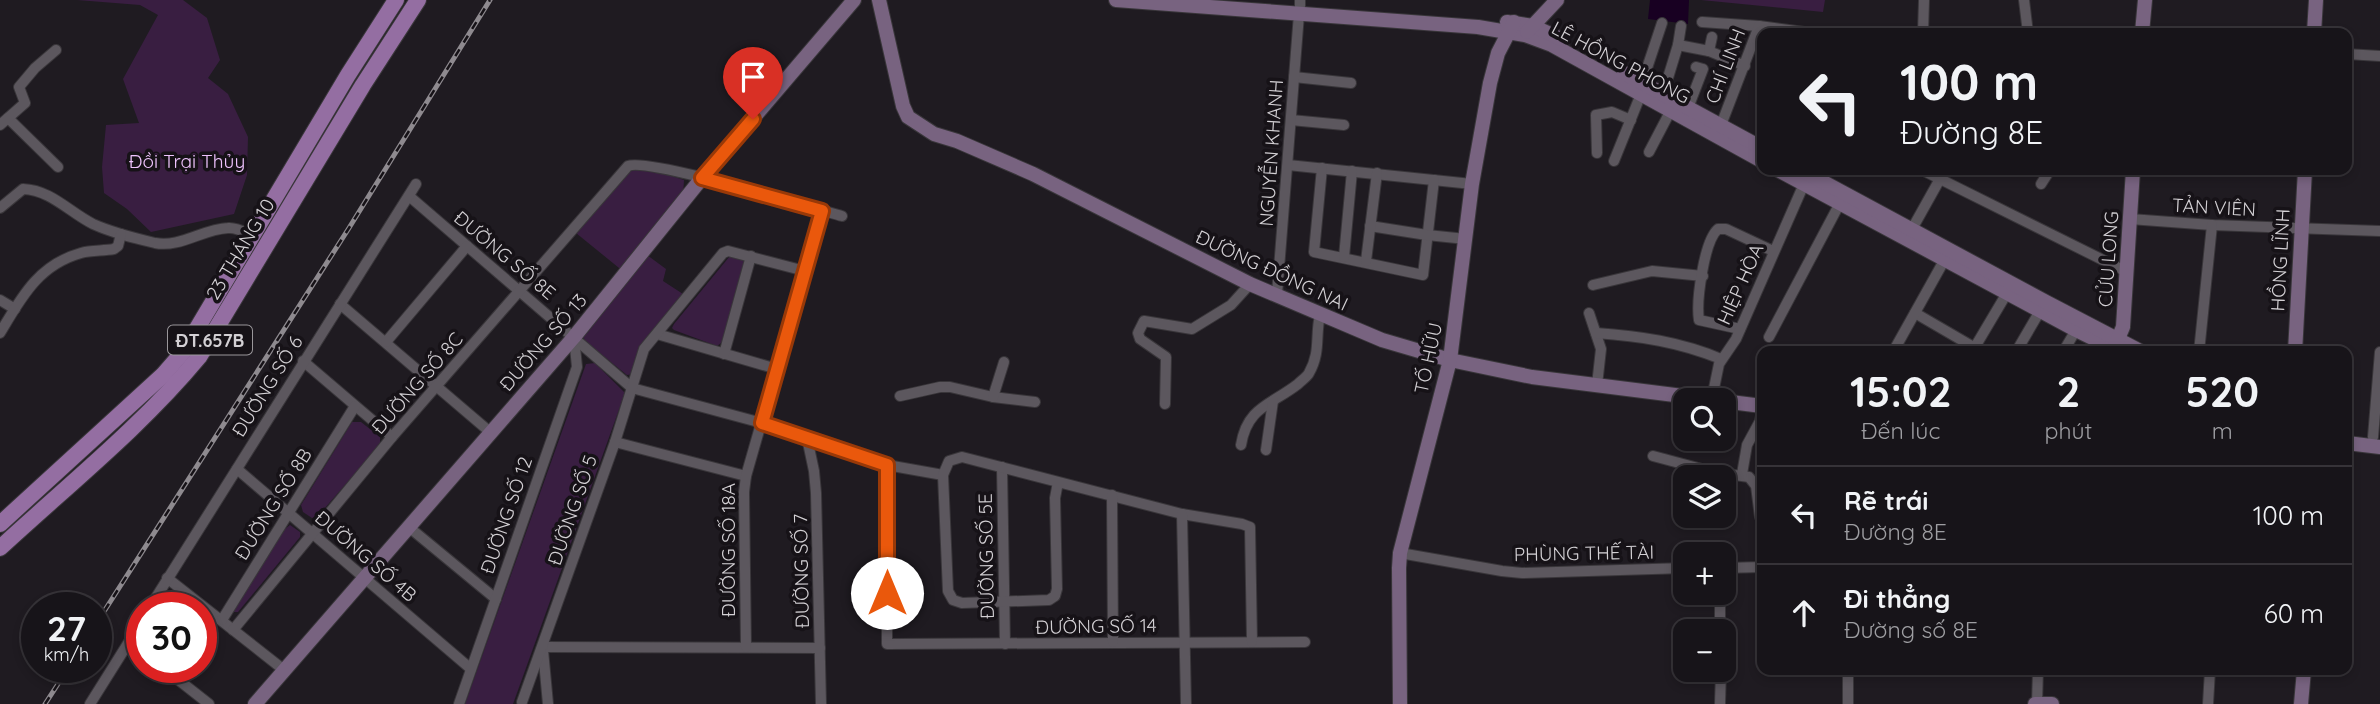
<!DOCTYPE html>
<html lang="vi">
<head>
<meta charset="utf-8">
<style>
  body { margin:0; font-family:Quicksand,sans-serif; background:#242126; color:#f1f3f6; height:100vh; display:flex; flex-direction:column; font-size:26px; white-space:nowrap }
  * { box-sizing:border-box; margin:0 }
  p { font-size:23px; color:#9e9ea2 }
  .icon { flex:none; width:38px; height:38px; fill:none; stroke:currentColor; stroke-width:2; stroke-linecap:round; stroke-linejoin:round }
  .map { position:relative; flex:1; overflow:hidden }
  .side { position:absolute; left:1757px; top:346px; width:595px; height:329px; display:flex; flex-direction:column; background:#171419; border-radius:14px; box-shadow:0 4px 10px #0003,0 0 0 2px #363338 }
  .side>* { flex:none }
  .guide { position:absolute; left:1757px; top:28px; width:595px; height:147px; border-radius:14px; box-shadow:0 4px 10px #0003,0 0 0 2px #363338; background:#171419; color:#f1f3f6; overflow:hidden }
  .tools { position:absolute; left:1673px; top:388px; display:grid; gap:14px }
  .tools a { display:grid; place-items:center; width:63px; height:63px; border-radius:14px; background:#171419; box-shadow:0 4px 10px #0003,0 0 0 2px #363338; font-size:35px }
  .speed { position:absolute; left:21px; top:592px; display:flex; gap:14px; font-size:35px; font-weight:700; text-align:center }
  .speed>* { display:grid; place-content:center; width:91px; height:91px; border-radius:50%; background:#171419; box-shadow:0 4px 10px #0003,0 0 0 2px #363338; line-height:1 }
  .speed small { font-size:18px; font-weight:400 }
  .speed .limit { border:10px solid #d22; background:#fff; color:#111 }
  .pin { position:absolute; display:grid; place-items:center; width:60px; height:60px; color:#fff; margin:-72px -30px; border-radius:50% 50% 50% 0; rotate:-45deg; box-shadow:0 0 7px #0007 }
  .pin .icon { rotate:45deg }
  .me { position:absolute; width:77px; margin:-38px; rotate:0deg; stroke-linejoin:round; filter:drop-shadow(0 0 5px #0008) }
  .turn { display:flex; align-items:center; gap:24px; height:147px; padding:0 28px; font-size:32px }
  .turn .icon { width:91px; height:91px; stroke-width:2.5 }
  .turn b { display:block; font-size:49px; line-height:60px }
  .eta { display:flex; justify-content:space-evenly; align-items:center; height:119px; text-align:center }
  .eta b { font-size:42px; font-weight:800; line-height:49px }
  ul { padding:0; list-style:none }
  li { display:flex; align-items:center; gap:21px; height:98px; padding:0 28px; border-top:2px solid #363338 }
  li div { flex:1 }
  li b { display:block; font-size:26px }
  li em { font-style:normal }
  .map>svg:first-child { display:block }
  .green { fill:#391e41 }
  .water { fill:#180022 }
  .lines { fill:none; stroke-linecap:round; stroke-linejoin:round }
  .street-casing { stroke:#39363a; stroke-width:12 }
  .secondary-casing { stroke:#39363a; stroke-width:16 }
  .primary-casing { stroke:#39363a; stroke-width:18 }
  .street { stroke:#5c575e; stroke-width:10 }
  .secondary { stroke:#786380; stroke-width:14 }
  .primary { stroke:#946ea2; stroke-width:16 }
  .rail-casing { stroke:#8e8a8f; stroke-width:5 }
  .rail { stroke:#161217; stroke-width:2.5; stroke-dasharray:8; stroke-linecap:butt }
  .route-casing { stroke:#983908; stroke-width:18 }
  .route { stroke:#ea580c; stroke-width:12 }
  .labels { text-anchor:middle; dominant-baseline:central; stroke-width:7; stroke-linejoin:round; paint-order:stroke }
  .shield { fill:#161217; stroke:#9a979b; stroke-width:2 }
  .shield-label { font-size:18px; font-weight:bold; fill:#d3d0d4 }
  .street-label { font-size:19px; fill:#d3d0d4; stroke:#161217 }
  .park-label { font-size:19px; fill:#efc3fe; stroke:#161217 }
</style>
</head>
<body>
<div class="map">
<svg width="2380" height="704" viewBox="0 0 2380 704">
  <rect width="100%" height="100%" fill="#1f1b21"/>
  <g class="green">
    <path d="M 77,0 L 183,0 L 207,18 L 220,60 L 208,78 L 228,94 L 248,137 L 247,175 L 234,214 L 151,232 L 127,209 L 104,193 L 102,167 L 106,125 L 139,123 L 123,79 L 158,15 L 140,5 Z"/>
    <path d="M 1701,0 L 1825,0 L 1823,12 Z"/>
    <path d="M 639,166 L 684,180 L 683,196 L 624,272 L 576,233 L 628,173 Z"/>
    <path d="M 647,255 L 666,269 L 663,281 L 683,294 L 633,374 L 627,375 L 586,342 L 581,334 Z"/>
    <path d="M 730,256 L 744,260 L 745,264 L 725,340 L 717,346 L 674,330 L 672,328 L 674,324 Z"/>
    <path d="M 595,363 L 625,393 L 513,704 L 465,704 L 586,364 Z"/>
    <path d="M 352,422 L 361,422 L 380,437 L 380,445 L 317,517 L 312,518 L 303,512 L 301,505 Z"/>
    <path d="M 290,525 L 300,532 L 300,537 L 238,612 L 234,612 L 234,604 L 285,529 Z"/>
  </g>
  <path class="water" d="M 1650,0 L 1689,0 L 1688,24 L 1648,19 Z"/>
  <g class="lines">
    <defs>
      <g id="street">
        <path d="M 2024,0 L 2028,33"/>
        <path d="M 1300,6 L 1300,0"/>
        <path d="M 1702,22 L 1759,26"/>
        <path d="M 1923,33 L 1924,0"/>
        <path d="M 1678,45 L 1709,51 L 1745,66"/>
        <path d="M 1709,51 L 1712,37"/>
        <path d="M 2347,54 L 2380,56"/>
        <path d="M 1294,77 L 1351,83"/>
        <path d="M 1642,83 L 1662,23"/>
        <path d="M 1663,94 L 1678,45 L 1681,26"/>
        <path d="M 1688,108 L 1703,69 L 1696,67"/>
        <path d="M 8,118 L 58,167"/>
        <path d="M 1291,120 L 1344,125"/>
        <path d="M 0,125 L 25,103 L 19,87 L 35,68 L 56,50"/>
        <path d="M 1721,125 L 1759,26 L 1804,32 L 1850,33"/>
        <path d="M 1649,152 L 1671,110"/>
        <path d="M 1597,153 L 1596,115 L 1612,112 L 1631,120"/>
        <path d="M 1614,161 L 1641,94"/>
        <path d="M 1288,165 L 1472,184"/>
        <path d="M 1322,168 L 1314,252 L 1423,275 L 1434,180"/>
        <path d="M 1922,170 L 2127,272"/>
        <path d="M 2041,184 L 2050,170"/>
        <path d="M 409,196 L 632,388 L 762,423 L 887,465 L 943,475"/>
        <path d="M 0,208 L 23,189 C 51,190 69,212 93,224 C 113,233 134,238 155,243 C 180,248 203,229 228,228 C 237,227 246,233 253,236"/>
        <path d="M 2130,219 L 2212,225 L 2380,231"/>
        <path d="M 1370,226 L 1427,235 L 1466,239"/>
        <path d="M 1912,229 L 1945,170"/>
        <path d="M 1344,257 L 1352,171"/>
        <path d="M 1366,261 L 1377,173"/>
        <path d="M 1593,285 L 1652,271 L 1703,276"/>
        <path d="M 1277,294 L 1299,14"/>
        <path d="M 0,300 L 15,309"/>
        <path d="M 340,304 L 490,432"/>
        <path d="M 1589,313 L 1601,349 L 1597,385"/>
        <path d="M 1915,313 L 1982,352"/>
        <path d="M 1740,329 L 1699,320 C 1696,301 1704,241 1718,229 L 1726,229 L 1773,251"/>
        <path d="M 0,333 C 21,298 38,265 81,253 C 91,250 103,251 114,249 L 118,246 L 121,234"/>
        <path d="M 1596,333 C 1640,336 1680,342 1721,359"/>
        <path d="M 657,334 L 777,369"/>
        <path d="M 1769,337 L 1840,203"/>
        <path d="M 386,342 L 467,246"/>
        <path d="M 1893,352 L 1945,259"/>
        <path d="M 1972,352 L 2007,293"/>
        <path d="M 2016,352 L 2040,311"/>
        <path d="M 2063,352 L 2076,330"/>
        <path d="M 2199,352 L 2212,225"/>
        <path d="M 724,354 L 751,256"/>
        <path d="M 303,361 L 392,437"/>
        <path d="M 900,396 L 940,387 L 950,387 L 993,397 L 1035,402"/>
        <path d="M 993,397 L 1004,362"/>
        <path d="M 1712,398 L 1719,364 L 1736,339 L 1804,184"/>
        <path d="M 1165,404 L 1166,357 L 1140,339 L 1138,333 L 1144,321 L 1192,329 L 1231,305 L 1250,284"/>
        <path d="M 2373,437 L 2380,352"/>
        <path d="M 807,438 L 814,471 L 816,493 L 821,704"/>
        <path d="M 615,442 L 746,476"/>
        <path d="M 1241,445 C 1247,407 1271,405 1298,384 C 1302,380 1307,377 1309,373 C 1321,352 1315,336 1320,315"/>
        <path d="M 1266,450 L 1273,401"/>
        <path d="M 1653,456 L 1713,472 L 1749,477 L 1756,486 L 1760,517"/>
        <path d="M 887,465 L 887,644 L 1305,642"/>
        <path d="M 1002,467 L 1005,644"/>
        <path d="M 237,469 L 471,669"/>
        <path d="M 1742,474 L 1747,445 L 1760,421 L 1762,411"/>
        <path d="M 1058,482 L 1055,498 L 1057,589 L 1055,596 L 1049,600 L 962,603 L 953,600 L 948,591 L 943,475 L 949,461 L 962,457 L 1182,514 L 1242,524 L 1250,527 L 1252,642"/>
        <path d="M 1112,495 L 1113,642"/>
        <path d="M 1182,514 L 1186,704"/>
        <path d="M 410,528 L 496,599"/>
        <path d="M 1400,553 L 1502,571 L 1522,573 L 1685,568"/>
        <path d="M 1724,568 L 1762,567"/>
        <path d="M 167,578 L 284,670"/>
        <path d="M 1720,593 L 1720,632"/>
        <path d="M 150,607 L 416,184"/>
        <path d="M 222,620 L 355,406"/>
        <path d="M 233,630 L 392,437 L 628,166 C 647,157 810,208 842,216"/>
        <path d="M 130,641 L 142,650"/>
        <path d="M 543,647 L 820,648"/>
        <path d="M 746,647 L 744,492 L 746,476 L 822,211"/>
        <path d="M 543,650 L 548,704"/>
        <path d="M 162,667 L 209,704"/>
        <path d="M 1848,670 L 1848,704"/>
        <path d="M 522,702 L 615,442 L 644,349 L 723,253 L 728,251 L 805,271"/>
        <path d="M 90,704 L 142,621"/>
        <path d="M 459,704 L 577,367 L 574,337"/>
        <path d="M 1720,704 L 1721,670"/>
        <path d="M 2037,704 L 2038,670"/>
        <path d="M 2208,704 L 2210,670"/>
      </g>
      <g id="secondary">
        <path d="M 879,0 L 903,106 L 908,117 L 934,134 L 957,141 L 1033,174 L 1250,284 L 1382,340 L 1450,360 L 1532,377 L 1762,406"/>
        <path d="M 1116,0 L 1478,27 L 1525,35 L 1552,45 L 1762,161"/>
        <path d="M 1507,22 L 1533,26 L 1563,40"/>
        <path d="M 1527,32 L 1557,0"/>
        <path d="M 2142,33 L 2145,0"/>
        <path d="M 2314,33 L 2316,0"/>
        <path d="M 1624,73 L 1762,148"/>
        <path d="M 1778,170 L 2076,330 L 2121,352"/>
        <path d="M 1801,170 L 2046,302 L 2142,352"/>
        <path d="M 2114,348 L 2123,327 L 2133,170"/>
        <path d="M 2295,352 L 2305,170"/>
        <path d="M 2347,443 L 2380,447"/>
        <path d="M 255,704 L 574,337 L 702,178 L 854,0"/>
        <path d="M 1400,704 L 1399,568 L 1400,553 L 1450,360 L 1472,184 L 1490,83 L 1498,53 L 1514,22"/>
        <path d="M 2035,704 L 2052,704"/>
        <path d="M 2301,704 L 2304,670"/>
      </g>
      <g id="primary">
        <path d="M 0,524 L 163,375 L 183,352 L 348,75 L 396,0"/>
        <path d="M 0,548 C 67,486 141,427 199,357 L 363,85 L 418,0"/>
      </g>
    </defs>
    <use href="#street" class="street-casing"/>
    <use href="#secondary" class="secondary-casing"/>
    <use href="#primary" class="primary-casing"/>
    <use href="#street" class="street"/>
    <use href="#secondary" class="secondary"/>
    <use href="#primary" class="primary"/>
    <defs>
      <g id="rail">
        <path d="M 96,624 L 349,228 L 490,0"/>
        <path d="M 45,704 L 69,667"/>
      </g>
    </defs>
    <use href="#rail" class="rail-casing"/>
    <use href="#rail" class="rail"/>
  </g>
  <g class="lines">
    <defs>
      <path id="route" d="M 753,119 L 702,178 L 822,211 L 762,423 L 887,465 L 887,593"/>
    </defs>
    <use href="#route" class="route-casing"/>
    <use href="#route" class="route"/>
  </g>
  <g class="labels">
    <rect class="shield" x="168" y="325.5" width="84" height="29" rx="5"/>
    <g class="shield-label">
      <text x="210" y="340">ĐT.657B</text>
    </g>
    <g class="street-label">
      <text transform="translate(1621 62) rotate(28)">LÊ HỒNG PHONG</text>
      <text transform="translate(1725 66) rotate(-69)">CHÍ LINH</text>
      <text transform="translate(1271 153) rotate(-86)">NGUYỄN KHANH</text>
      <text transform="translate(2214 207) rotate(3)">TẢN VIÊN</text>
      <text transform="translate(240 249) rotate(-59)">23 THÁNG 10</text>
      <text transform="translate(505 255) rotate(40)">ĐƯỜNG SỐ 8E</text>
      <text transform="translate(2108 259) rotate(-86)">CỬU LONG</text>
      <text transform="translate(2280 260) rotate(-87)">HỒNG LĨNH</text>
      <text transform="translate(1272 270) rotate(25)">ĐƯỜNG ĐỒNG NAI</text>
      <text transform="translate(1740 284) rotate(-66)">HIỆP HÒA</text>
      <text transform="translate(543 342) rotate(-49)">ĐƯỜNG SỐ 13</text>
      <text transform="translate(1428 358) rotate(-78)">TỐ HỮU</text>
      <text transform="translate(417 383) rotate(-49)">ĐƯỜNG SỐ 8C</text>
      <text transform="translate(267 386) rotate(-58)">ĐƯỜNG SỐ 6</text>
      <text transform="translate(273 504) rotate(-58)">ĐƯỜNG SỐ 8B</text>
      <text transform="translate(572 510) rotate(-71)">ĐƯỜNG SỐ 5</text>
      <text transform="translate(506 515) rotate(-71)">ĐƯỜNG SỐ 12</text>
      <text transform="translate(728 550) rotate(-90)">ĐƯỜNG SỐ 18A</text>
      <text transform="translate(1584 553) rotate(-1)">PHÙNG THẾ TÀI</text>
      <text transform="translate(366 556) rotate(41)">ĐƯỜNG SỐ 4B</text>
      <text transform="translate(986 556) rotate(-91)">ĐƯỜNG SỐ 5E</text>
      <text transform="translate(801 571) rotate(-91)">ĐƯỜNG SỐ 7</text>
      <text transform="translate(1096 626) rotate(-1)">ĐƯỜNG SỐ 14</text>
    </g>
    <g class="park-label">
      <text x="187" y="161">Đồi Trại Thủy</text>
    </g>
  </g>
</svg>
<div class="tools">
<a><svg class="icon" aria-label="search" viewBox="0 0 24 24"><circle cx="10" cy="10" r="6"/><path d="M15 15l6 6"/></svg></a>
<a><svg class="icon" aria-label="layers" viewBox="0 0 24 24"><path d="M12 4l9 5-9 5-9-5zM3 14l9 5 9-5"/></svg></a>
<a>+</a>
<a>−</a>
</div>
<div class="speed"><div>27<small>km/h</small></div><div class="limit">30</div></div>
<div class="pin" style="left:753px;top:119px;background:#d93025"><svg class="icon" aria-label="arrive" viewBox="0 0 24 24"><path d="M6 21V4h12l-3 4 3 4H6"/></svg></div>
<svg class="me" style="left:887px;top:593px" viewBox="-20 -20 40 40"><circle r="19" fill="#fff"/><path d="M0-13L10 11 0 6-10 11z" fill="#ea580c"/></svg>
<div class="guide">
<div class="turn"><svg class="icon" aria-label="left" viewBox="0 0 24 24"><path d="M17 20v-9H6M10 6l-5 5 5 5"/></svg><div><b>100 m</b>Đường 8E</div></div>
</div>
<section class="side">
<div class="eta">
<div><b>15:02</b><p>Đến lúc</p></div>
<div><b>2</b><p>phút</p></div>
<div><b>520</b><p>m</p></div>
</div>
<ul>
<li><svg class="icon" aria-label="left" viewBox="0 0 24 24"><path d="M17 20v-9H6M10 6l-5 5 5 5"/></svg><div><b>Rẽ trái</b><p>Đường 8E</p></div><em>100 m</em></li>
<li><svg class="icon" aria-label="ahead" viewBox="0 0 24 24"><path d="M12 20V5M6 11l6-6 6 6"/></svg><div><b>Đi thẳng</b><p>Đường số 8E</p></div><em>60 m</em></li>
</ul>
</section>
</div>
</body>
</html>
